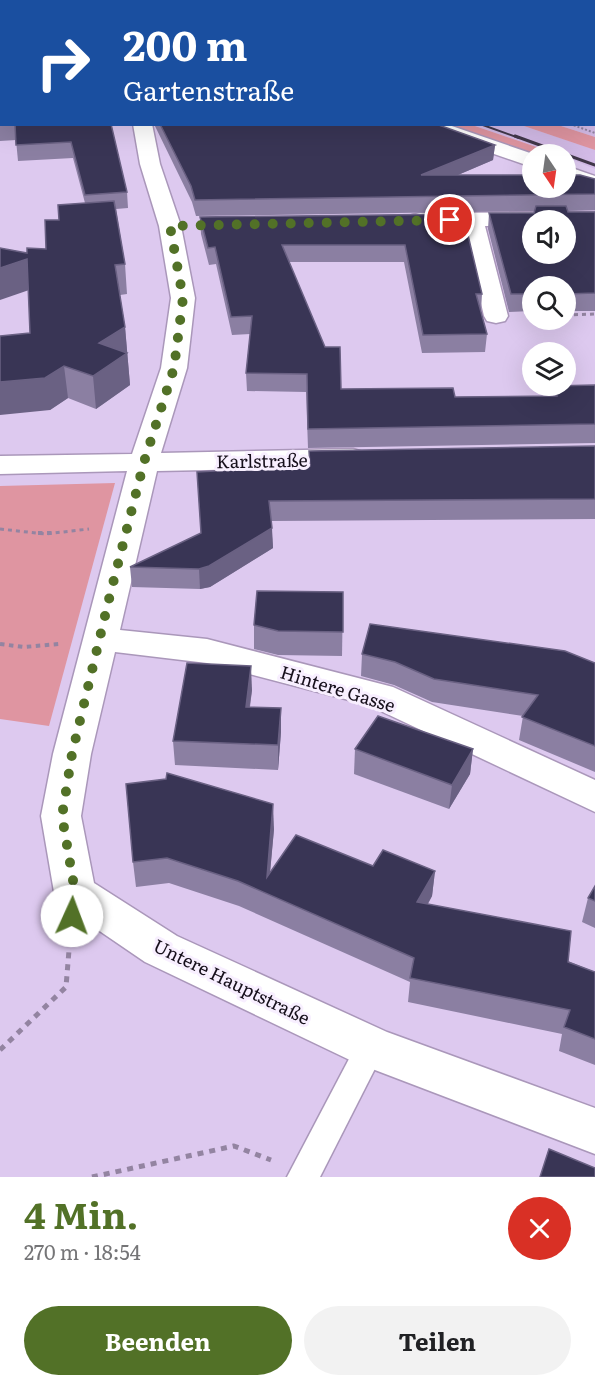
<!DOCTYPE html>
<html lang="de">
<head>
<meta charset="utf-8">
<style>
  body { margin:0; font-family:Literata,serif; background:#f2f2f2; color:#202124; height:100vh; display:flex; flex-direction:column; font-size:22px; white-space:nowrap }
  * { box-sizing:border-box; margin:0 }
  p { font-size:20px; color:#757577 }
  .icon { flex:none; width:33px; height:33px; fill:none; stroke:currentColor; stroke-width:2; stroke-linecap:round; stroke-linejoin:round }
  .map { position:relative; height:1177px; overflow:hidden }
  .details { display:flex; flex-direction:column; background:#fff; flex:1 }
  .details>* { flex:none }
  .guide { position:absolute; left:0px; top:0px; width:596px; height:126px; box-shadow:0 6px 24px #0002; background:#1a4fa0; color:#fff; overflow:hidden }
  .needle { width:39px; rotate:167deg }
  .tools { position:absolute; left:522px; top:144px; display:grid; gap:12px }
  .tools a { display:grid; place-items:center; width:54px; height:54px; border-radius:50%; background:#fff; box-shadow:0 6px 24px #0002; font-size:30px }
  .pin { position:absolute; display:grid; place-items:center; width:51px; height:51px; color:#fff; margin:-26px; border:3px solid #fff; border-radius:50%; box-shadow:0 2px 6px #0007 }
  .me { position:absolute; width:66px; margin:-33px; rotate:2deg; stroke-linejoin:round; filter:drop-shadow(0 0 4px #0008) }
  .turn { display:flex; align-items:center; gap:21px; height:126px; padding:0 24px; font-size:27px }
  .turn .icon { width:78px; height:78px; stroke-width:2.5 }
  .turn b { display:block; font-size:42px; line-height:51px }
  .round { display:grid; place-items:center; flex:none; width:63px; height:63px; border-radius:32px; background:#f2f2f2 }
  .headline { display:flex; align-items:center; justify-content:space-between; height:102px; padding:0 24px }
  h1 { font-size:36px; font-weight:700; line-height:45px; color:#527127 }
  .primary-button { display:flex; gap:12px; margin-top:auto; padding:12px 24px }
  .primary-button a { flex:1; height:69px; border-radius:36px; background:#527127; color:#fff; font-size:24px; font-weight:700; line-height:69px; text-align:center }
  .primary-button a+a { background:#f2f2f2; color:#202124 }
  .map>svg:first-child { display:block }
  .built { fill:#d3bbe7 }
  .green { fill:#df95a1 }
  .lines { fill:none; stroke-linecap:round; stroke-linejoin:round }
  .lane-casing { stroke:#aa97ba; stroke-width:3 }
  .street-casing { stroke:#aa97ba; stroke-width:3 }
  .path-far3 { stroke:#9384a1; stroke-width:2; stroke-dasharray:2 2; stroke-linecap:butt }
  .path-far2 { stroke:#9384a1; stroke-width:3; stroke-dasharray:4 4; stroke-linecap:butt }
  .path-far1 { stroke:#9384a1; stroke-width:4; stroke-dasharray:4.5 4.5; stroke-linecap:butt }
  .path { stroke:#9384a1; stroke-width:5; stroke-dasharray:6 6; stroke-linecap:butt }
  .lane { fill:#fff; fill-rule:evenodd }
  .street { fill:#fff; fill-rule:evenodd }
  .rail-far1 { stroke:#42384a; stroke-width:2 }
  .rail { stroke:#42384a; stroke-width:3 }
  .wall { fill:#8b7fa2 }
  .shaded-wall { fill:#6a6183 }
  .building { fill:#393555; stroke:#6a6183; stroke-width:1.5; fill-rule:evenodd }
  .route { stroke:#527127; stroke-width:10; stroke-dasharray:0 18 }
  .labels { text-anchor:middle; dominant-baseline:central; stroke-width:6; stroke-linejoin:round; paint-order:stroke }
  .street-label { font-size:18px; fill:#160f1b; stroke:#f8efff }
</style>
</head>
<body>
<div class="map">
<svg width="595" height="1177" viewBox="0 0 595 1177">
  <rect width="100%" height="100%" fill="#ddc9ef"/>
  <g class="built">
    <path d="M 169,0 L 595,0 L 595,137 L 558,125 L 594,124 L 594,2 Z"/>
    <path d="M 472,125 L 521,125 L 587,147 L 595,150 L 595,169 L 566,157 L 566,154 L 557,154 Z"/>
  </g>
  <g class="green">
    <path d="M 439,125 L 472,125 L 557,154 L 532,154 Z"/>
    <path d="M 521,125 L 558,125 L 595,137 L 595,150 Z"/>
    <path d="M 115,483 L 49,726 L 0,719 L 0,486 Z"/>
  </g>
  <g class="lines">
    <defs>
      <path id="lane" d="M 371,1034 L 382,1038 L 386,1047 L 320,1177 L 287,1177 L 360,1038 Z"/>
      <g id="street">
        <path d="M 116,0 L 132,0 L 115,2 Z"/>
        <rect x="0" y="30" width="2" height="10"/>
        <path d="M 133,124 L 152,124 L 160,164 L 181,226 L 195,298 L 187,368 L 161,453 L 353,449 L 363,452 L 368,458 L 363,464 L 353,467 L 157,471 L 120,630 L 207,639 L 393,687 L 595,780 L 595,812 L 368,705 L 207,663 L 115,652 L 91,754 L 81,816 L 94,883 L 177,936 L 387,1032 L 595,1108 L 595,1154 L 354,1062 L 145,962 L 60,904 L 54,892 L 41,816 L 53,754 L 127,471 L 0,474 L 0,456 L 132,454 L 161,368 L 171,298 L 159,226 L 140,164 Z"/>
        <path d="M 417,124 L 446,124 L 533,154 L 532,167 L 419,128 Z"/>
        <path d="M 566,166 L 595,176 L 595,189 L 566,179 Z"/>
        <path d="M 595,212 L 595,226 L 566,226 L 566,220 L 532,220 L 532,226 L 485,226 L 508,316 L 505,321 L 496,323 L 487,321 L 484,316 L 463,226 L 412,225 L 409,220 L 412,215 L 420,213 Z"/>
      </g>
    </defs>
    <use href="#lane" class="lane-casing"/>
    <use href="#street" class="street-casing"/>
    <path class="path-far3" d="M 570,124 L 595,133"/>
    <g class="path-far2">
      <path d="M 566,315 L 595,314"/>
      <path d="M 0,529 L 45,534 L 89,529"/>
    </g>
    <g class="path-far1">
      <path d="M 38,533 L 52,533"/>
      <path d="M 0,644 L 24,647 L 59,644"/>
    </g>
    <g class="path">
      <path d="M 0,1050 L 66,987 L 70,938"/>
      <path d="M 92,1177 L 234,1146 L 271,1160"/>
    </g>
    <use href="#lane" class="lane"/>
    <use href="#street" class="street"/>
    <g class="rail-far1">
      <path d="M 88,0 L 93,2"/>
      <path d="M 480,124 L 519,138"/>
    </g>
    <path class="rail" d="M 515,136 L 595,165"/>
  </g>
  <g class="wall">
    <path d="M 311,0 L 595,0 L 595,112 L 594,112 L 594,2 L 312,2 Z"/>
    <path d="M 0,68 L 111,124 L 127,192 L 128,208 L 116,209 L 125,264 L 127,294 L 120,295 L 125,327 L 130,385 L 96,409 L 68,398 L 50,410 L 30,333 L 27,253 L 46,249 L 59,220 L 85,203 L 73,158 L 18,161 L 16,140 L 0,141 Z"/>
    <path d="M 154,124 L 436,124 L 495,145 L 493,160 L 458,175 L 595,179 L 595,210 L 568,211 L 568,212 L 595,212 L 595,311 L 566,311 L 566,286 L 532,286 L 532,311 L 509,312 L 488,229 L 489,213 L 534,213 L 534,211 L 196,216 L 192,202 Z"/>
    <path d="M 463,214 L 482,294 L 481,311 L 487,334 L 485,352 L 422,353 L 404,262 L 289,262 L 341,389 L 455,397 L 553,396 L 554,386 L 595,385 L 595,443 L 308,448 L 306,392 L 247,391 L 246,373 L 250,334 L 232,335 L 216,264 L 209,265 L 201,234 L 200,217 Z"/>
    <path d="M 595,446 L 595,519 L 271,521 L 273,548 L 210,587 L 200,589 L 132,587 L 130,567 L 201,533 L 309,466 L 309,451 Z"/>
    <path d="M 343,592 L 342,656 L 278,655 L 254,649 L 254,625 Z"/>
    <path d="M 362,654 L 595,663 L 595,772 L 519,740 L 523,716 L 432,702 L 394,685 L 361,676 Z"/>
    <path d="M 252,690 L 250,707 L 281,708 L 281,732 L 278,770 L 175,765 L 173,741 Z"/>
    <path d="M 355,749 L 473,749 L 470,774 L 449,809 L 354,774 Z"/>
    <path d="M 274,829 L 270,873 L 373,866 L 435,871 L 432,896 L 428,904 L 595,972 L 595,1065 L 559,1051 L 562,1034 L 408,1002 L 410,982 L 239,906 L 169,883 L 136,887 L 133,862 Z"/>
    <path d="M 595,886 L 595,928 L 582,922 L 588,898 Z"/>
  </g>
  <g class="shaded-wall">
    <path d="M 495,145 L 493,160 L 420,191 L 421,175 Z"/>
    <path d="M 27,259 L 32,289 L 0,300 L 0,268 Z"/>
    <path d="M 125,327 L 130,385 L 96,409 L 93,376 L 99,343 Z"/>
    <path d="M 64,366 L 68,398 L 50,410 L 0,415 L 0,382 Z"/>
    <path d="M 272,528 L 273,548 L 210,587 L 200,589 L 199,569 Z"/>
    <path d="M 251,666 L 252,690 L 246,731 L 246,707 Z"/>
    <path d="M 281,708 L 281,732 L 278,770 L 278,745 Z"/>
    <path d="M 473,749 L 470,774 L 449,809 L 452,785 Z"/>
    <path d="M 273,804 L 274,829 L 268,894 L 267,877 Z"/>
    <path d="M 435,871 L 432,896 L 415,926 L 417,902 Z"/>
  </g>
  <g class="building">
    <path d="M 333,0 L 595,0 L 595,92 L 594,92 L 594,2 L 334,2 Z"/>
    <path d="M 2,67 L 2,124 L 13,124 L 0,125 L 0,68 Z"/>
    <path d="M 15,124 L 111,124 L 127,192 L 85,195 L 71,142 L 16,145 Z"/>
    <path d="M 160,124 L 436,124 L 495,145 L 421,175 L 532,175 L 532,188 L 566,188 L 566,175 L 580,175 L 595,179 L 595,194 L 195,200 L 191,186 Z"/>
    <path d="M 114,201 L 125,264 L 115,265 L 125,327 L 99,343 L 127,353 L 93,376 L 64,366 L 45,378 L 0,382 L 0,336 L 30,333 L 27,259 L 0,268 L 0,248 L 27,253 L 27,248 L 46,249 L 45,220 L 59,220 L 58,205 Z"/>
    <path d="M 536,206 L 566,206 L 568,212 L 595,212 L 595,293 L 566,294 L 566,286 L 532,286 L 532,294 L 511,294 L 489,213 L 534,213 ZM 532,220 L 566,220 L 566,254 L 532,254 Z"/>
    <path d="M 463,214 L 482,294 L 476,294 L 487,334 L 423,335 L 405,245 L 282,245 L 325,347 L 340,347 L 341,389 L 453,388 L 455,397 L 557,396 L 554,386 L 595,385 L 595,424 L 308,429 L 307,374 L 246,373 L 252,316 L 231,317 L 215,247 L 208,248 L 200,217 Z"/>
    <path d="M 595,446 L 595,499 L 269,501 L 272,528 L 209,566 L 199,569 L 130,567 L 201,533 L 197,472 L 310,466 L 309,451 Z"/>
    <path d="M 257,591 L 343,592 L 343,632 L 278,631 L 254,625 Z"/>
    <path d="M 370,624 L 565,651 L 595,663 L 595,746 L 522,717 L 538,695 L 434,679 L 395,662 L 362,654 Z"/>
    <path d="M 187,663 L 251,666 L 246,707 L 281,708 L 278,745 L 173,741 Z"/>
    <path d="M 378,716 L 473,749 L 452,785 L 355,749 Z"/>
    <path d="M 167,773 L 273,804 L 267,877 L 296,835 L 373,866 L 383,850 L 435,871 L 417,902 L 571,931 L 568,962 L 595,972 L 595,1039 L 564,1027 L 570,1010 L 410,978 L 414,958 L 238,881 L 167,858 L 133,862 L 126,784 L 166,779 Z"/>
    <path d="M 595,886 L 595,901 L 588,898 Z"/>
    <path d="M 549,1149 L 595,1168 L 595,1177 L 540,1177 Z"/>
  </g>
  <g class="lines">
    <path class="route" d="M 72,916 L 75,892 L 62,816 L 72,754 L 110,595 L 144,462 L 174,368 L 183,298 L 170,226 L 450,220"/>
  </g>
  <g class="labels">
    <g class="street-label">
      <text transform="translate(262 460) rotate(-1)">Karlstraße</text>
      <text transform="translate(338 688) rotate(17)">Hintere Gasse</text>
      <text transform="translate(232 981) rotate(26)">Untere Hauptstraße</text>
    </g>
  </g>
</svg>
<div class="tools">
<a><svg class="needle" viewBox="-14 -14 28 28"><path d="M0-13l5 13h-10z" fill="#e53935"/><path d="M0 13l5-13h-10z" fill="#757577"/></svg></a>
<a><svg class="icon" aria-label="sound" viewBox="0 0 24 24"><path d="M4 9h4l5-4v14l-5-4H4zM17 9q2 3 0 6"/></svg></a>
<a><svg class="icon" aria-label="search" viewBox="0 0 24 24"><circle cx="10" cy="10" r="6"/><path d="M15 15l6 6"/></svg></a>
<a><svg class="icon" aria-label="layers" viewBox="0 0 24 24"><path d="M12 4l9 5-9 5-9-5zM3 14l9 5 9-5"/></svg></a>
</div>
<div class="pin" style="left:450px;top:220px;background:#d93025"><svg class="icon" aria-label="arrive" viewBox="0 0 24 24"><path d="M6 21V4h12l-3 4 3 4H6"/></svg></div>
<svg class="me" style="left:72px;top:916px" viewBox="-20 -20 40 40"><circle r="19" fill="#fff"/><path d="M0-13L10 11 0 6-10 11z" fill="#527127"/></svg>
<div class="guide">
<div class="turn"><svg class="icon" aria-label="right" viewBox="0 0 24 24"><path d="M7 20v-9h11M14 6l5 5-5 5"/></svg><div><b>200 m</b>Gartenstraße</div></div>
</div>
</div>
<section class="details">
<div class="headline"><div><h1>4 Min.</h1><p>270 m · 18:54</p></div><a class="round" style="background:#d93025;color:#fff"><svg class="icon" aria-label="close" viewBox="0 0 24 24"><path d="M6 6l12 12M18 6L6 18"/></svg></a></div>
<div class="primary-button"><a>Beenden</a><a>Teilen</a></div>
</section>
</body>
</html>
